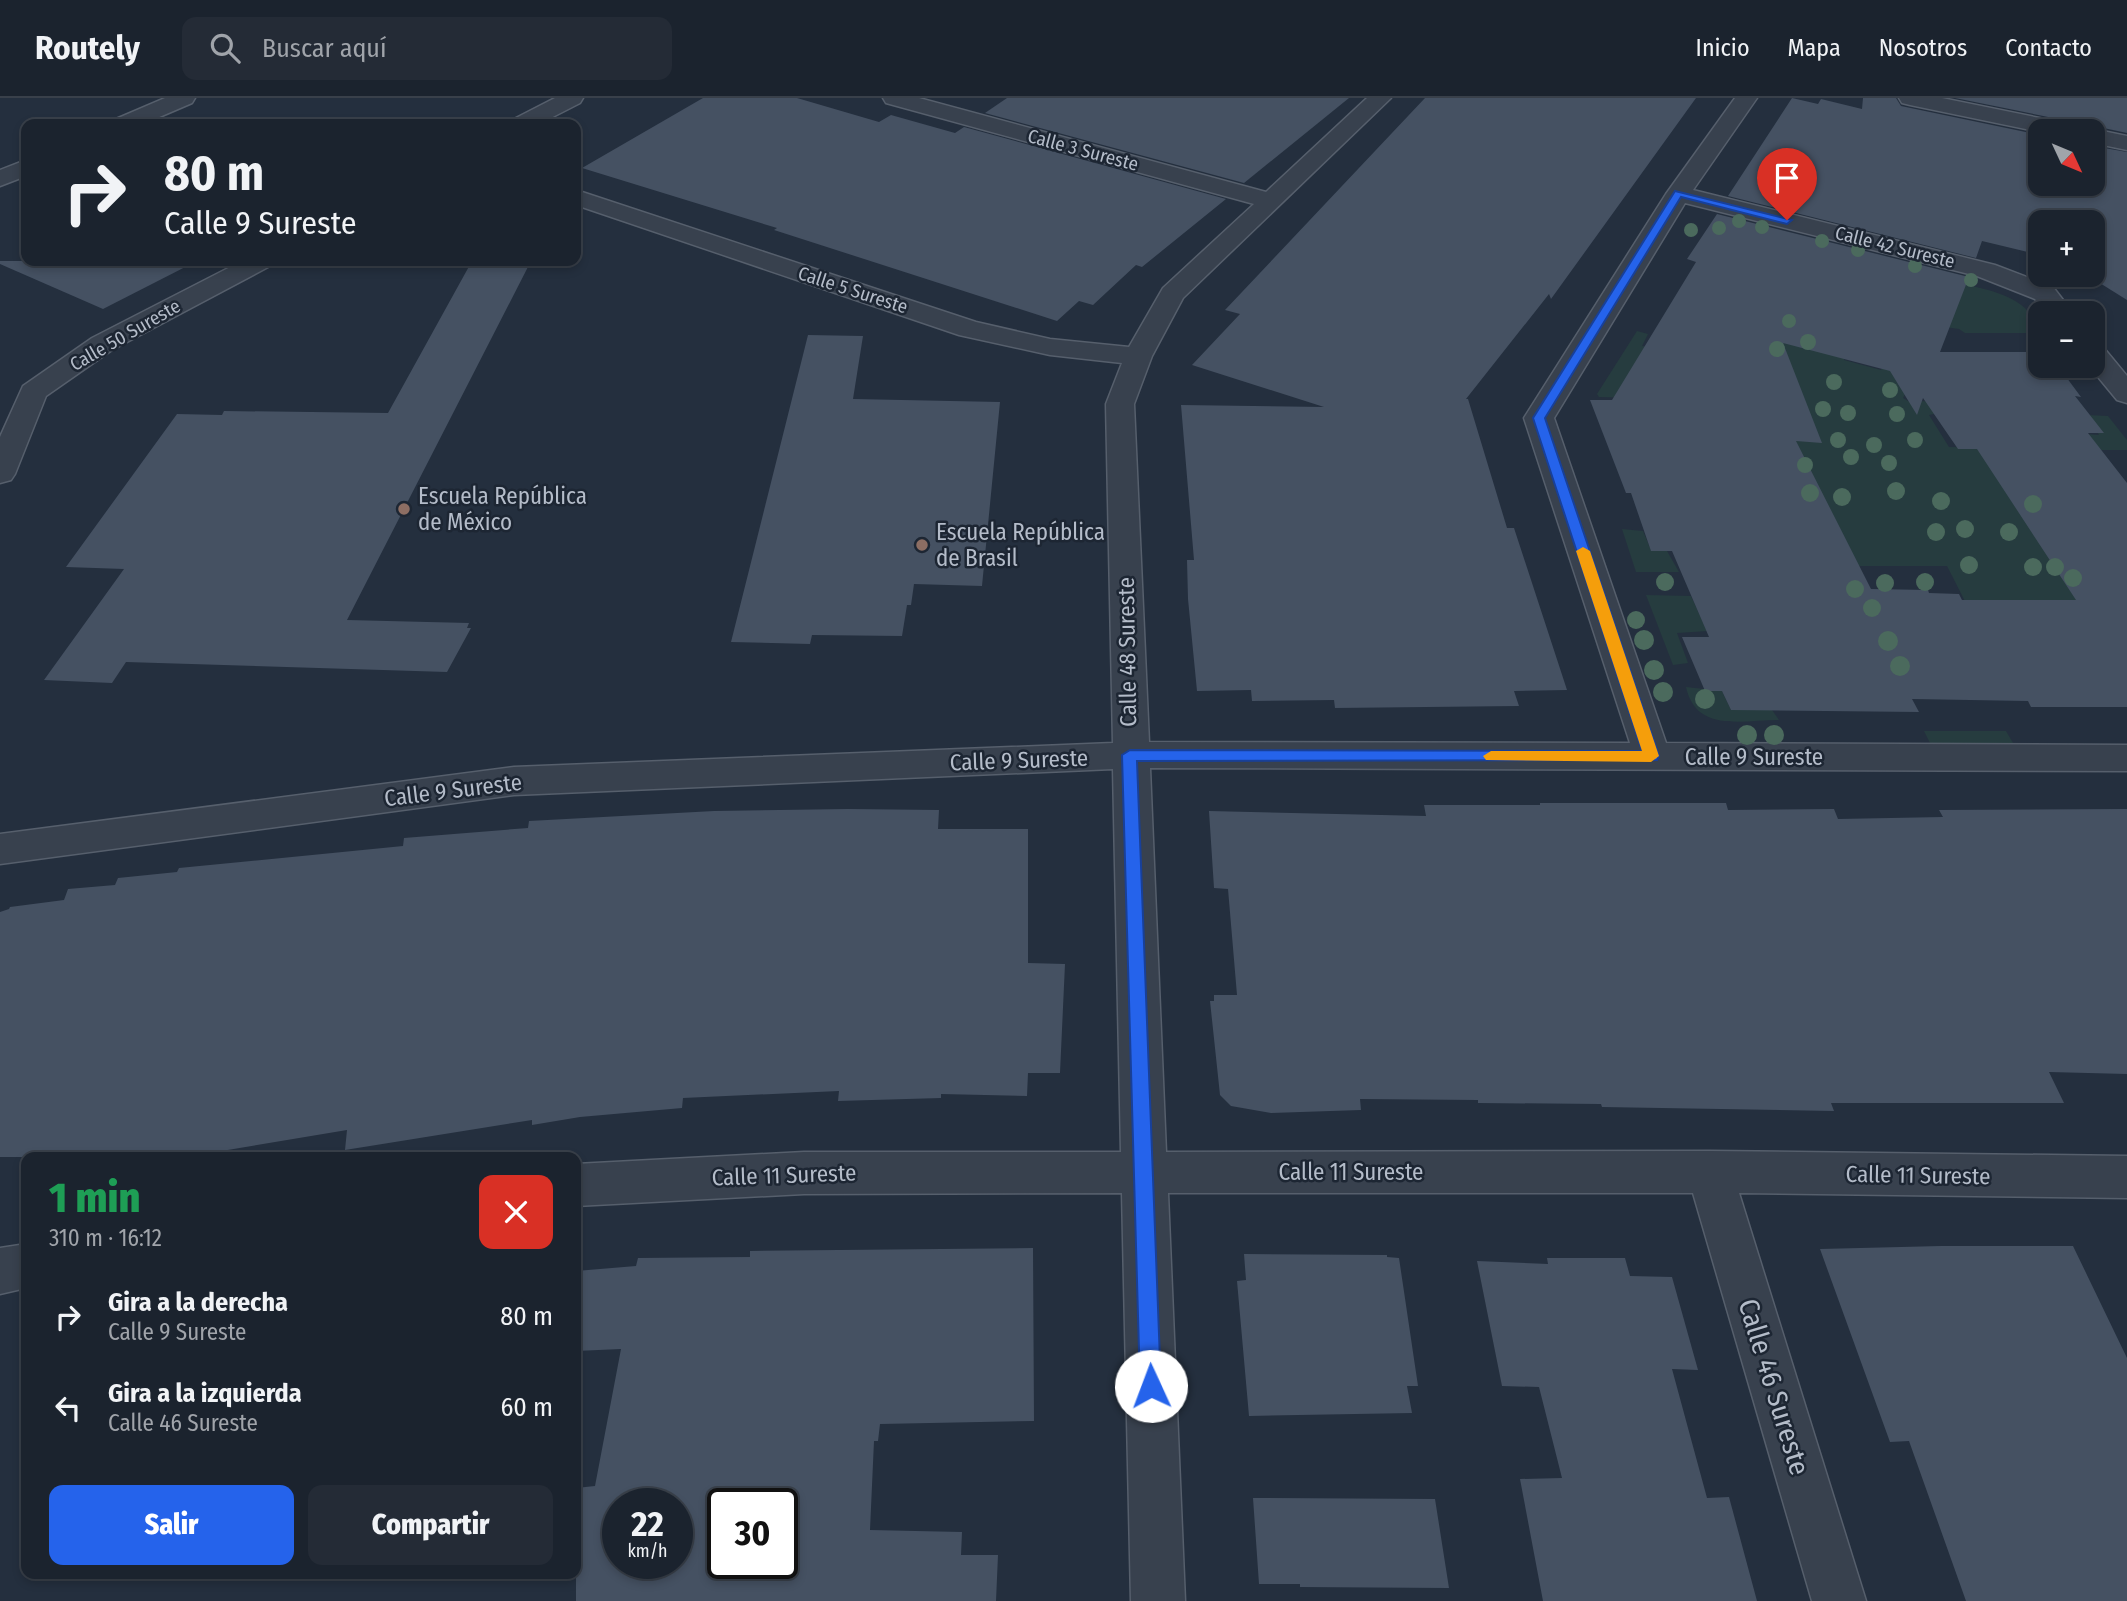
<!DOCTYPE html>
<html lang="es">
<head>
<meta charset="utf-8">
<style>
  body { margin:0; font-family:"Fira Sans Condensed",sans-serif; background:#242b36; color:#f1f3f6; height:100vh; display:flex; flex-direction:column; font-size:26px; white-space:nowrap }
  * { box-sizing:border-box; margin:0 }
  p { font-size:23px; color:#a0a4aa }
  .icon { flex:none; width:38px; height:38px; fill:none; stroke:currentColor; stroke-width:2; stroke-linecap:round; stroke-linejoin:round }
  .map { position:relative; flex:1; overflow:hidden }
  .sheet { position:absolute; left:21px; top:1054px; width:560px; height:427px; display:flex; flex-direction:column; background:#1b232e; border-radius:14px; box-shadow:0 4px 10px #0003,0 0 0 2px #39404a }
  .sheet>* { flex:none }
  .top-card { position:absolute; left:21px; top:21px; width:560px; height:147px; border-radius:14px; box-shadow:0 4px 10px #0003,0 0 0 2px #39404a; background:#1b232e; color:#f1f3f6; overflow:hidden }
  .needle { width:46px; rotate:134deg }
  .controls { position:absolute; left:2028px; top:21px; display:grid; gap:14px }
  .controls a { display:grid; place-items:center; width:77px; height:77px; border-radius:14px; background:#1b232e; box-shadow:0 4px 10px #0003,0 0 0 2px #39404a; font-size:35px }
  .speed { position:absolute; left:602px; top:1390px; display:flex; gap:14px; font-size:35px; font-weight:700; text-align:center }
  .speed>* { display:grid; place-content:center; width:91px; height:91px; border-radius:50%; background:#1b232e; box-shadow:0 4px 10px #0003,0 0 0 2px #39404a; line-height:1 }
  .speed small { font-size:18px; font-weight:400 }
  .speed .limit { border:4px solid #111; border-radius:10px; background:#fff; color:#111 }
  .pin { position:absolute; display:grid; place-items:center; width:60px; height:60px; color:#fff; margin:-72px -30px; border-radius:50% 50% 50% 0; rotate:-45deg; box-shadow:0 0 7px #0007 }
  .pin .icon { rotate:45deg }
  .me { position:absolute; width:77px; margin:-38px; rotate:358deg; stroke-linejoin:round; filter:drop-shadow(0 0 5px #0008) }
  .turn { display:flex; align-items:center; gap:24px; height:147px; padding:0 28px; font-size:32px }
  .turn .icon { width:91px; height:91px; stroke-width:2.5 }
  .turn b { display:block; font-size:49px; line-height:60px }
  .round { display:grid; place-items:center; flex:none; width:74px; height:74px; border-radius:14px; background:#242b36 }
  .headline { display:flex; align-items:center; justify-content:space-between; height:119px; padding:0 28px }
  h1 { font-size:42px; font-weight:800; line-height:52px; color:#1e9e55 }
  .button { display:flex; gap:14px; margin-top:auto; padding:14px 28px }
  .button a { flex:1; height:80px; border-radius:14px; background:#2563eb; color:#fff; font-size:28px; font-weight:800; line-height:80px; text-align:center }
  .button a+a { background:#242b36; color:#f1f3f6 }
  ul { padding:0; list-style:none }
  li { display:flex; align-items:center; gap:21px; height:91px; padding:0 28px }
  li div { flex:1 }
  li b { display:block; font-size:26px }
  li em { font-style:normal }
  header { display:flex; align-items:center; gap:42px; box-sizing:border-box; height:98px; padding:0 35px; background:#1b232e; border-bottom:2px solid #39404a }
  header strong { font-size:33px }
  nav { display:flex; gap:38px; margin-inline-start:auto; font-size:24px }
  .search { width:490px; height:63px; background:#242b36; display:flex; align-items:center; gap:18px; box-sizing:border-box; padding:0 24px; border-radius:14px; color:#a0a4aa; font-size:26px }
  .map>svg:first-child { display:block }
  .green { fill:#263c3f }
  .building { fill:#455162; fill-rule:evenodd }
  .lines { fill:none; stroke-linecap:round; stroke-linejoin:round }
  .street-casing { stroke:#565f6c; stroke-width:3 }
  .street { fill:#38414e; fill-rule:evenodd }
  .tree { fill:#4b6a5d }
  .route { fill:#2563eb; stroke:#184099; stroke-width:2 }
  .slow { fill:#f59e0b }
  .education-dot { fill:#8d6e63; stroke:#1d2633; stroke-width:2.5 }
  .labels { text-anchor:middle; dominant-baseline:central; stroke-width:5; stroke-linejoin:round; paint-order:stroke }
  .far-street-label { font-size:19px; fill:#b4bcc9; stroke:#1d2633 }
  .poi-label { font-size:23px; fill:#b4bcc9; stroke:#1d2633; text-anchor:start }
  .street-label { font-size:23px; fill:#b4bcc9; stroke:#1d2633 }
  .near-street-label { font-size:28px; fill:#b4bcc9; stroke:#1d2633 }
</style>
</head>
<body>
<header>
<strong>Routely</strong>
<div class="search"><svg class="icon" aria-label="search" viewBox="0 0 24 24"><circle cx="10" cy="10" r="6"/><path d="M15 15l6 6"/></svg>Buscar aquí</div>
<nav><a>Inicio</a><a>Mapa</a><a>Nosotros</a><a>Contacto</a></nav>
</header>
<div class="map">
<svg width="2127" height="1503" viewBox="0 0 2127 1503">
  <rect width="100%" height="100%" fill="#242f3e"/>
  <g class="green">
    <path d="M 1963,186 C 1994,193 2031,200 2040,235 L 1965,235 L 1959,231 L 1945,229 Z"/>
    <path d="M 1769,211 L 1849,245 L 1844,262 L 1881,272 L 1892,247 L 1925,256 L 1903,300 L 1908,303 L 1993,304 L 1929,317 L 1949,349 L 2045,350 L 2127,547 L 2068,502 L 2006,502 L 1973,519 L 1947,468 L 1783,468 L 1751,356 L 1805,338 L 1807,344 L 1821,344 L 1763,303 L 1599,299 L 1597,296 L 1637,233 L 1648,236 L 1642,248 L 1649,249 Z"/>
    <path d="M 2087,317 L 2108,318 L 2127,342 L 2127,352 L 2097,352 L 2085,336 L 2099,337 Z"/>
    <path d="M 1622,431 L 1643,433 L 1651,452 L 1667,453 L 1679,474 L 1636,474 Z"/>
    <path d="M 1646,497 L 1691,498 L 1707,533 L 1677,535 L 1688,565 L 1673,567 Z"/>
    <path d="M 1686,589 L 1722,593 L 1731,612 L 1772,612 L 1779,622 C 1742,622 1696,635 1686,589 Z"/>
    <path d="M 1924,633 L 2006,633 L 2013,645 L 1930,645 Z"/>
  </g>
  <g class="building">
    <path d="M 703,0 L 797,0 L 879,24 L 891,17 L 955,35 L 964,29 L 1226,101 L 1142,169 L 1136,167 L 1093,207 L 1079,203 L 1057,223 L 774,132 L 777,130 L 582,70 Z"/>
    <path d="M 1007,0 L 1349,0 L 1244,85 L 985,15 Z"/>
    <path d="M 1425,0 L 1696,0 L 1551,201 L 1549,196 L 1466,301 L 1468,301 L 1507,430 L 1514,430 L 1567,592 L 1514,593 L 1519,608 L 1335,610 L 1334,602 L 1252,603 L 1251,592 L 1197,593 L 1188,501 L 1187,462 L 1194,462 L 1181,307 L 1324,309 L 1192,267 L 1240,216 L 1225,212 Z"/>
    <path d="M 1792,0 L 1818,6 L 1821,1 L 1862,11 L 1863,0 L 1896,0 L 1901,8 L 2040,37 L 2040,86 L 2093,86 L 2093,48 L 2127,54 L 2127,202 L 2087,177 L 2093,177 L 2093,124 L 2040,124 L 2040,157 L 1982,143 L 1976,160 L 1728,98 Z"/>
    <path d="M 1955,0 L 2127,0 L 2127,35 L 2094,28 L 2082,33 L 2078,25 Z"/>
    <path d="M 1717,116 L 1969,179 L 1940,254 L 2040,254 L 2040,268 L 2058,268 L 2081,299 L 2075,298 L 2104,335 L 2088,335 L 2127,385 L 2127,609 L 2031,609 L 2028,603 L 1912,601 L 1919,614 L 1731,612 L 1722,593 L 1705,593 L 1682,539 L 1709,539 L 1672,453 L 1651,453 L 1631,395 L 1626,395 L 1590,302 L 1612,302 L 1696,164 L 1687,161 ZM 1783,245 L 1890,273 L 1917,317 L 1923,300 L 1958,351 L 1977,351 L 2076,502 L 1962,502 L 1959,496 L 1929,495 L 1928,492 L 1871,491 L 1796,343 L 1822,345 Z"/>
    <path d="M 0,163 L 197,163 L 103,211 L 0,166 Z"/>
    <path d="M 472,163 L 531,163 L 347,522 L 469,525 L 467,530 L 471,530 L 447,574 L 126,564 L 112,585 L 44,582 L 124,471 L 66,469 L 177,316 L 222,317 L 224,313 L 388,315 Z"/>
    <path d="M 808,237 L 863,238 L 853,301 L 1000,304 L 982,488 L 914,486 L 911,507 L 907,507 L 902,538 L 812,537 L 810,546 L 731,544 Z"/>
    <path d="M 1540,705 L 1726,705 L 1728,712 L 1834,711 L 1838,721 L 1943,719 L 1939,712 L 2127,711 L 2127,976 L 2049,974 L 2064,1005 L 1831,1005 L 1834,1013 L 1602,1009 L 1601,1006 L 1478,1005 L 1478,1002 L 1360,1001 L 1361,1012 L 1271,1015 L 1231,1008 L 1220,997 L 1210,903 L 1214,903 L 1214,897 L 1237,897 L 1228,791 L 1214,790 L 1209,713 L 1426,718 L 1424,707 L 1540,707 Z"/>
    <path d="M 848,711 L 939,712 L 938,731 L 1028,731 L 1028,865 L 1065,866 L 1060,975 L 1028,975 L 1027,998 L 941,996 L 941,1000 L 838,1003 L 839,993 L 683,1000 L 682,1010 L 580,1019 L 532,1027 L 532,1022 L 345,1052 L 347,1032 L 186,1059 L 0,1059 L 0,814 L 9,811 L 10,809 L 64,802 L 68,791 L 115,787 L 118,780 L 177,774 L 179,770 L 403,748 L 404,740 L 528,730 L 529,723 L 714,713 Z"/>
    <path d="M 1941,1148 L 2073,1148 L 2127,1260 L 2127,1503 L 1966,1503 L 1909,1343 L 1890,1344 L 1820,1151 Z"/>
    <path d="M 1033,1150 L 1034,1323 L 880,1326 L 878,1343 L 874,1343 L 870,1432 L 962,1434 L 961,1457 L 998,1457 L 996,1503 L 576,1503 L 576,1390 L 595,1388 L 621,1251 L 576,1253 L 576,1173 L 636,1168 L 638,1160 L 750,1159 L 750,1153 ZM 618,1405 L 677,1405 L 677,1465 L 618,1465 ZM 723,1405 L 782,1405 L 782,1465 L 723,1465 Z"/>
    <path d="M 1244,1156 L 1387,1157 L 1387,1159 L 1399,1160 L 1418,1288 L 1407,1288 L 1412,1315 L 1249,1318 L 1237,1183 L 1246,1182 Z"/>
    <path d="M 1547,1160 L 1625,1160 L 1630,1178 L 1672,1179 L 1698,1272 L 1672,1271 L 1707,1400 L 1729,1399 L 1757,1503 L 1543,1503 L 1520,1381 L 1562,1380 L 1539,1289 L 1502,1288 L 1477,1163 L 1548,1166 Z"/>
    <path d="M 1253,1400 L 1435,1401 L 1449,1490 L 1300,1489 L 1300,1486 L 1259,1486 Z"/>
  </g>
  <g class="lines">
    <defs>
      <g id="street">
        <path d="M 165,0 L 195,0 L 192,5 L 143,26 L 113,26 L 116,21 Z"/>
        <path d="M 555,0 L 583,0 L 580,5 L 539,26 L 511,26 L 514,21 Z"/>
        <path d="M 883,0 L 919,0 L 1266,94 L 1367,0 L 1391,0 L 1183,200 L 1152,258 L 1134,306 L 1149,644 L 1630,645 L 1524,320 L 1666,96 L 1735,0 L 1757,0 L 1693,92 L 1995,167 L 2053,189 L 2073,215 L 2046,215 L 2035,201 L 1977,178 L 1685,105 L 1554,320 L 1666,645 L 2127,647 L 2127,673 L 1150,670 L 1166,1054 L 1710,1053 L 2127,1058 L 2127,1100 L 1739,1095 L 1866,1503 L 1812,1503 L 1693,1095 L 1168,1095 L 1185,1503 L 1131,1503 L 1122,1095 L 804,1096 L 576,1108 L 576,1066 L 804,1054 L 1121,1054 L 1113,671 L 514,697 L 0,766 L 0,736 L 514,669 L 1113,645 L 1106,306 L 1122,265 L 1050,257 L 959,237 L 576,107 L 576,92 L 976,224 L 1050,241 L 1129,249 L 1163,190 L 1254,106 L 886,5 Z"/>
        <path d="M 1899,0 L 1942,0 L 2069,26 L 2077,28 L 2080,33 L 2040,34 L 1910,7 L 1902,5 Z"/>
        <path d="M 2093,31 L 2127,38 L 2127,52 L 2093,45 L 2093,33 L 2085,33 Z"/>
        <path d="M 26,62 L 26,78 L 0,88 L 0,72 Z"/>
        <path d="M 242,163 L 274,163 L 270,168 L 112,252 L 46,298 L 15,376 L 11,382 L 0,385 L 0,339 L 23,288 L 92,240 Z"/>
        <path d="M 2093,247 L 2103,249 L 2127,278 L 2127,305 L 2117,302 L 2089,268 L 2093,268 Z"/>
        <path d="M 26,1146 L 26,1190 L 0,1196 L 0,1150 Z"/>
      </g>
    </defs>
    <use href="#street" class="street-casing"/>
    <use href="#street" class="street"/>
  </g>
  <g class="tree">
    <circle cx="1739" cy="123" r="7"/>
    <circle cx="1762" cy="129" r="7"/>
    <circle cx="1719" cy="130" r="7"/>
    <circle cx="1691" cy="132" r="7"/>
    <circle cx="1822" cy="143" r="7"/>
    <circle cx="1858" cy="152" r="7"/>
    <circle cx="1915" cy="168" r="7"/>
    <circle cx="1971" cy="182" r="7"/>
    <circle cx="1789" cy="223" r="7"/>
    <circle cx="1808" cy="244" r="8"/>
    <circle cx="1777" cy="251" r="8"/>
    <circle cx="1834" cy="284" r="8"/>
    <circle cx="1890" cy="292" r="8"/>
    <circle cx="1823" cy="311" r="8"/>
    <circle cx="1848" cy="315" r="8"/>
    <circle cx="1897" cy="316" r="8"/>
    <circle cx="1838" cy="342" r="8"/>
    <circle cx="1915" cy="342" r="8"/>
    <circle cx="1874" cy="347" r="8"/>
    <circle cx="1851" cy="359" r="8"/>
    <circle cx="1889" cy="365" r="8"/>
    <circle cx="1805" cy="367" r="8"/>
    <circle cx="1896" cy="393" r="9"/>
    <circle cx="1810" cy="395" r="9"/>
    <circle cx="1842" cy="399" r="9"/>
    <circle cx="1941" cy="403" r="9"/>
    <circle cx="2033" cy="406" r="9"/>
    <circle cx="1965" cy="431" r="9"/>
    <circle cx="1936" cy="434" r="9"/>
    <circle cx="2009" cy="434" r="9"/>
    <circle cx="1969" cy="467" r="9"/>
    <circle cx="2033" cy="469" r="9"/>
    <circle cx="2055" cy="469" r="9"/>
    <circle cx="2073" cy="480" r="9"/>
    <circle cx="1665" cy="484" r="9"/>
    <circle cx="1925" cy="484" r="9"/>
    <circle cx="1885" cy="485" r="9"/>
    <circle cx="1855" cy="491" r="9"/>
    <circle cx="1872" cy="510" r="9"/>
    <circle cx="1636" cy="522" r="9"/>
    <circle cx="1644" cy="542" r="10"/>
    <circle cx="1888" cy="543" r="10"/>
    <circle cx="1900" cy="568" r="10"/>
    <circle cx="1654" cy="572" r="10"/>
    <circle cx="1663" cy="594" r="10"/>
    <circle cx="1705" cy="601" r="10"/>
    <circle cx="1747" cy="637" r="10"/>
    <circle cx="1774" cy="637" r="10"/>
  </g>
  <path class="route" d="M 1675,93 L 1792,122 L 1787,126 L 1681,99 L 1545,320 L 1659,658 L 1657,662 L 1137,663 L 1161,1288 L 1158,1295 L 1151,1299 L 1143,1295 L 1140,1288 L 1122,657 L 1130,652 L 1642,653 L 1533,320 Z"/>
  <path class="slow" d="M 1583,449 L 1590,453 L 1659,658 L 1651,664 L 1486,662 L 1483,658 L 1491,653 L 1642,653 L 1576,453 Z"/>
  <g class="education-dot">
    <circle cx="404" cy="411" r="7"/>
    <circle cx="922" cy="447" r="7"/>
  </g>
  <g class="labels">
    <g class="far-street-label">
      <text transform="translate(1083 52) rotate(15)">Calle 3 Sureste</text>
      <text transform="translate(1895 149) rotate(14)">Calle 42 Sureste</text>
      <text transform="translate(853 192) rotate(18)">Calle 5 Sureste</text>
      <text transform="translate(125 237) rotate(-30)">Calle 50 Sureste</text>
    </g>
    <g class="poi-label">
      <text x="418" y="398">Escuela República<tspan x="418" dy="26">de México</tspan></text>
      <text x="936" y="434">Escuela República<tspan x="936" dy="26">de Brasil</tspan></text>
    </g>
    <g class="street-label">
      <text transform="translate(1127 554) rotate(-91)">Calle 48 Sureste</text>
      <text x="1754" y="659">Calle 9 Sureste</text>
      <text transform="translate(1019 662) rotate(-2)">Calle 9 Sureste</text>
      <text transform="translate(453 692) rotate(-7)">Calle 9 Sureste</text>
      <text x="1351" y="1074">Calle 11 Sureste</text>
      <text transform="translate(784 1077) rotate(-2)">Calle 11 Sureste</text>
      <text transform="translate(1918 1077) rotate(1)">Calle 11 Sureste</text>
    </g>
    <g class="near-street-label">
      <text transform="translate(1774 1289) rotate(73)">Calle 46 Sureste</text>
    </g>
  </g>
</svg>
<div class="controls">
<a><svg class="needle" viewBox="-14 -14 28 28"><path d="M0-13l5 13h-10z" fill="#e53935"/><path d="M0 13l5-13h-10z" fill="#a0a4aa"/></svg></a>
<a>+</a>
<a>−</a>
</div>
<div class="speed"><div>22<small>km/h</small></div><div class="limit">30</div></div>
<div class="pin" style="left:1787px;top:122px;background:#d93025"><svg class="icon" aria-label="arrive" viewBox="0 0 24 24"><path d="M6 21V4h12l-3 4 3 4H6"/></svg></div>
<svg class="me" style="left:1151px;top:1288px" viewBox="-20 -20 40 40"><circle r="19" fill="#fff"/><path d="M0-13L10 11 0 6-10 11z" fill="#2563eb"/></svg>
<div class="top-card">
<div class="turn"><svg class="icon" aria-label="right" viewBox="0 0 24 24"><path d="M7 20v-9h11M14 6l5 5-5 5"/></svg><div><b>80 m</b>Calle 9 Sureste</div></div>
</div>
<section class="sheet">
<div class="headline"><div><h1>1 min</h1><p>310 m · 16:12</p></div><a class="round" style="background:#d93025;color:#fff"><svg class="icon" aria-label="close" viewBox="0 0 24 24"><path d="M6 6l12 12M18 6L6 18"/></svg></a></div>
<ul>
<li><svg class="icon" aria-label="right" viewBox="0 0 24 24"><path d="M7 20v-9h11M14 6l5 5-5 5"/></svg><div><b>Gira a la derecha</b><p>Calle 9 Sureste</p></div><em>80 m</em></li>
<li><svg class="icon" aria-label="left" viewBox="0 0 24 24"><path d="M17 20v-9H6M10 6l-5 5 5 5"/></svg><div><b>Gira a la izquierda</b><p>Calle 46 Sureste</p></div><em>60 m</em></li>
</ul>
<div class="button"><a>Salir</a><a>Compartir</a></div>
</section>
</div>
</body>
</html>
